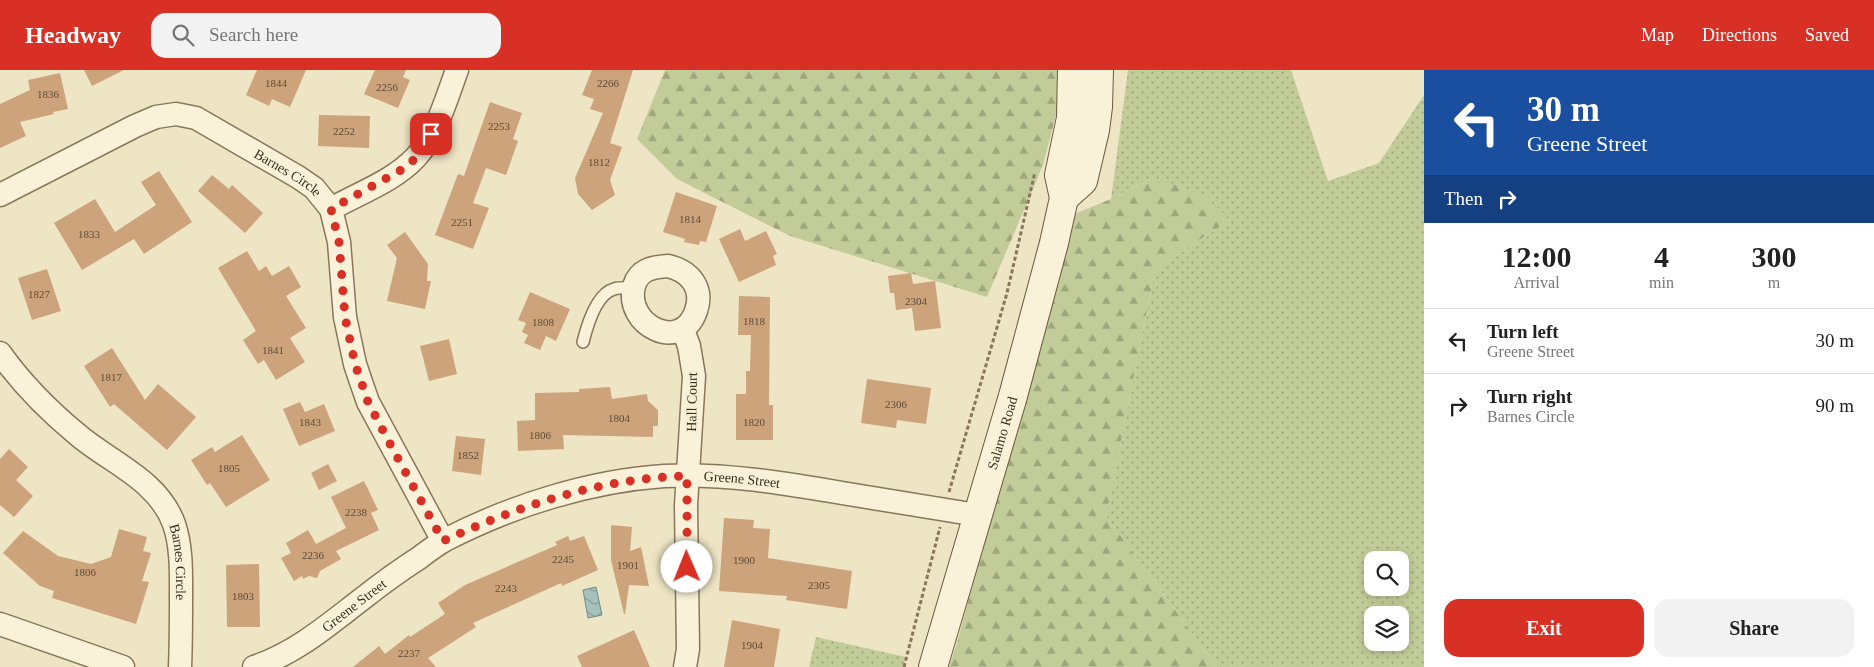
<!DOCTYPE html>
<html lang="en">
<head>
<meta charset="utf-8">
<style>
  body { margin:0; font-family:"Times New Roman",serif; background:#f2f2f2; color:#222; height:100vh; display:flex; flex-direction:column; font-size:19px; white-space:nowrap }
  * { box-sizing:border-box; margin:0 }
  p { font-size:16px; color:#767676 }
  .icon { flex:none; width:28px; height:28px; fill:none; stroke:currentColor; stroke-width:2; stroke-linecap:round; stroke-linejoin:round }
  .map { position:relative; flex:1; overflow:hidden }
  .details { display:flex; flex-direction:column; background:#fff; width:450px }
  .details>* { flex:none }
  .top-card { background:#1a4fa0; color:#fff; overflow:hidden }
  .fabs { position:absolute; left:1364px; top:481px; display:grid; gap:10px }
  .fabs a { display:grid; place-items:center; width:45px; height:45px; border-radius:10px; background:#fff; box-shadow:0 2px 8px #0003; font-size:25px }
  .pin { position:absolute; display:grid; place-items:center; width:42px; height:42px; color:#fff; margin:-21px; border-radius:10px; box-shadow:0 2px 8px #0006 }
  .me { position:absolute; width:55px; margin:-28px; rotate:359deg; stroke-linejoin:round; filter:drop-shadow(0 0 4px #0008) }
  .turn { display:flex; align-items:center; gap:18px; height:105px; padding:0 20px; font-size:22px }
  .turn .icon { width:65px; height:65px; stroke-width:2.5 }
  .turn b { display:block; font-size:35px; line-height:42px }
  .then { display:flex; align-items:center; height:48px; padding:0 20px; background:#0003; gap:10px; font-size:19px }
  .eta { display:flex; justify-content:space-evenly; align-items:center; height:85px; text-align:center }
  .eta b { font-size:30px; font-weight:600; line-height:35px }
  .cta { display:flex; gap:10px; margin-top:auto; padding:10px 20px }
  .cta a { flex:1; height:58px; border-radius:15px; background:#d93025; color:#fff; font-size:20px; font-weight:600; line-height:58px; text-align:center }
  .cta a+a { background:#f2f2f2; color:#222 }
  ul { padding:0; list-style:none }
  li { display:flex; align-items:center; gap:15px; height:65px; padding:0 20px; border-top:1px solid #e0e0e0 }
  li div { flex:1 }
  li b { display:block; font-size:19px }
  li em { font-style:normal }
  header { display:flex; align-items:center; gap:30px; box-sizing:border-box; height:70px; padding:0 25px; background:#d93025; color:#fff }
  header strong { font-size:24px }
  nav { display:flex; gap:28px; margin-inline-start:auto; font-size:18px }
  .search { width:350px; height:45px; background:#f2f2f2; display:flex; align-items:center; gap:12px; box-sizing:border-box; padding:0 18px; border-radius:15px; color:#767676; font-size:19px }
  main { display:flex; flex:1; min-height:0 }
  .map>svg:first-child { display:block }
  .grass { fill:url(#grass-dots); fill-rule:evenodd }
  .forest { fill:url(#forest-firs) }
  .water { fill:url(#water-waves); stroke:#6d908a }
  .building { fill:#cca37b }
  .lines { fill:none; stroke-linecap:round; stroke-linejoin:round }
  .service-casing { stroke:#89775b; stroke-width:14 }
  .minor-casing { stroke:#89775b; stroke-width:25 }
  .secondary-casing { stroke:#6b583e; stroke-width:30 }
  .path { stroke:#89775b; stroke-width:3; stroke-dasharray:4 2.5; stroke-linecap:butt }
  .service { stroke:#f9f2d8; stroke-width:11 }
  .minor { stroke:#f9f2d8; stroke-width:22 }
  .secondary { stroke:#f9f2d8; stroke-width:28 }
  .route { stroke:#d93025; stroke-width:9; stroke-dasharray:0 16.2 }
  .labels { text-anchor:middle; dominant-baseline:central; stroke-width:5; stroke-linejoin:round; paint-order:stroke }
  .number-label { font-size:11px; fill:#5e4b36 }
  .street-label { font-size:14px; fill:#392e1f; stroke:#f6efd4 }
</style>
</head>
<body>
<header>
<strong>Headway</strong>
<div class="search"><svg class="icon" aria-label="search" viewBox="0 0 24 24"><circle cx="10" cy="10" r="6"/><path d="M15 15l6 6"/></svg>Search here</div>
<nav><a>Map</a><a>Directions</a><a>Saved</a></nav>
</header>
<main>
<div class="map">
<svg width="1424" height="597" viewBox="0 0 1424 597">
  <defs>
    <pattern id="grass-dots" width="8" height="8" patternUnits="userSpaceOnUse" patternTransform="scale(1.25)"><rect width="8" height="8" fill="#c2cc99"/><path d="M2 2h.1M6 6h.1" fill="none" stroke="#9fa67c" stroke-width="1.8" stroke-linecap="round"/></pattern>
    <pattern id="forest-firs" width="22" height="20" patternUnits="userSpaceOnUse" patternTransform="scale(1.25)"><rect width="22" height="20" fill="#c2cc99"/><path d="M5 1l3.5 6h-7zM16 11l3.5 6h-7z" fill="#9fa67c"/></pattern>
    <pattern id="water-waves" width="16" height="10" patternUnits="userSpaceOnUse" patternTransform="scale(1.25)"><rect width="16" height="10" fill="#a7c1bc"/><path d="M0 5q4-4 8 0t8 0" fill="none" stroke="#899d98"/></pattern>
  </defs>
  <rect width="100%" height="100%" fill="#eee5c5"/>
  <g class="grass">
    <path d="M 1128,0 L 1291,0 L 1328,111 L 1379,93 L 1424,25 L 1424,597 L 1217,597 L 1106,446 L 1155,200 L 1229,150 L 1153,107 L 1111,129 ZM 1372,490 L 1400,490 L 1400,518 L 1372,518 ZM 1372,545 L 1400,545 L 1400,572 L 1372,572 Z"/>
    <path d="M 816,567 L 906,587 L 903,597 L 809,597 Z"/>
  </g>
  <g class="forest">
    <path d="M 665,0 L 1062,0 L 1065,11 L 1043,95 L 987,227 L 790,166 L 677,109 L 637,69 Z"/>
    <path d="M 1153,107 L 1208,127 L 1229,150 L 1155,200 L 1106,446 L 1217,597 L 949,597 L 957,573 L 1072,145 L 1111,129 Z"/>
  </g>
  <path class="water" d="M 596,517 L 602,545 L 588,548 L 583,520 Z"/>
  <g class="building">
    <path d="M 84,0 L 124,0 L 92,16 Z"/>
    <path d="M 257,0 L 306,0 L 290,37 L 272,29 L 269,36 L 246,25 Z"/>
    <path d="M 375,0 L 406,0 L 403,7 L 410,10 L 398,38 L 364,24 Z"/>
    <path d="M 592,0 L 633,0 L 610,73 L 622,77 L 610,110 L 615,125 L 592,140 L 578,124 L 575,108 L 603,43 L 590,39 L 594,29 L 582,25 Z"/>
    <path d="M 60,3 L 68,39 L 53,42 L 54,44 L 20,52 L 26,66 L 0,78 L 0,34 L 30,20 L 28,10 Z"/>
    <path d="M 490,32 L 522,43 L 513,69 L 518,71 L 506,105 L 486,98 L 473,133 L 489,138 L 473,179 L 435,165 L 458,104 L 464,106 Z"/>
    <path d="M 319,45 L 370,46 L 369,78 L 318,76 Z"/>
    <path d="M 159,101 L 192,152 L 144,184 L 134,169 L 82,200 L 54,153 L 95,129 L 115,162 L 156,135 L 141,112 Z"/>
    <path d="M 212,105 L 229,119 L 232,115 L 263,143 L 245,163 L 198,121 Z"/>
    <path d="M 676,122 L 717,136 L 706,172 L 700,171 L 699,175 L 684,172 L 685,169 L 663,162 Z"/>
    <path d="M 740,159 L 745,171 L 766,161 L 777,184 L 773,186 L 776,195 L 739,212 L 719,169 Z"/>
    <path d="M 405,162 L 428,194 L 427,211 L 431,211 L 425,239 L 387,231 L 397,188 L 387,175 Z"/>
    <path d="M 247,181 L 259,201 L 266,196 L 272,206 L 289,196 L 301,217 L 286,226 L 306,258 L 290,268 L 305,292 L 276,310 L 264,290 L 258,294 L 243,270 L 256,261 L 218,198 Z"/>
    <path d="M 47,199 L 61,241 L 32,250 L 18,208 Z"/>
    <path d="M 911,203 L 913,214 L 935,211 L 941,258 L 915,261 L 912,238 L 896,240 L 894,223 L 890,223 L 888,206 Z"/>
    <path d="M 530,222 L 570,239 L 556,271 L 546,266 L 540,280 L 524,273 L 528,265 L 522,262 L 526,253 L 518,250 Z"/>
    <path d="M 739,226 L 770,227 L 769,335 L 773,335 L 773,370 L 736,370 L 736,324 L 746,324 L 746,301 L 750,301 L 751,265 L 738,265 Z"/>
    <path d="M 449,269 L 457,304 L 429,311 L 420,276 Z"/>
    <path d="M 112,278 L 145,330 L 158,314 L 196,347 L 167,380 L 114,334 L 110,337 L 84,296 Z"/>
    <path d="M 867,309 L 931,318 L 926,354 L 897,350 L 896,358 L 861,353 Z"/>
    <path d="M 610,317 L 612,329 L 647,324 L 648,331 L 658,340 L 658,356 L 653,356 L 653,367 L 563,365 L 564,379 L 518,381 L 517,351 L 535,350 L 535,323 L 579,322 L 579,319 Z"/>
    <path d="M 300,332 L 305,342 L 324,334 L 335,361 L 299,376 L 283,339 Z"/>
    <path d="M 242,365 L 270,410 L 226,437 L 210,413 L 207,415 L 191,390 L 212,377 L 215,382 Z"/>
    <path d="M 456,366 L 485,369 L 481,405 L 452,401 Z"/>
    <path d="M 9,379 L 28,397 L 16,410 L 33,426 L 14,447 L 0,435 L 0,389 Z"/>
    <path d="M 328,394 L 337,411 L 319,420 L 311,403 Z"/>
    <path d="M 364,411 L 378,440 L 371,443 L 379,460 L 336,481 L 341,489 L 320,501 L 317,508 L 309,506 L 303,509 L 302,506 L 294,511 L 281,488 L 291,483 L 286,473 L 308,460 L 316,474 L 346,458 L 331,427 Z"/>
    <path d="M 724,448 L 754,450 L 753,458 L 770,459 L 768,488 L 852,501 L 847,539 L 786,530 L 787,526 L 719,521 Z"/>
    <path d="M 611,455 L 632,457 L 630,481 L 641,477 L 649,516 L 629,515 L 625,544 L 624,544 L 611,490 Z"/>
    <path d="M 119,459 L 147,467 L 143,481 L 151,483 L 142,511 L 149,512 L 136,554 L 52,528 L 54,521 L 40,516 L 3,483 L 23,461 L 58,486 L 91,494 L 111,487 Z"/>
    <path d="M 568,466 L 570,471 L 584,466 L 598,500 L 562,516 L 561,513 L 473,553 L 476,557 L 428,588 L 436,597 L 353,597 L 379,576 L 385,584 L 409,565 L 410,567 L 445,544 L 438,533 L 465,515 L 557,475 L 555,472 Z"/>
    <path d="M 259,494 L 260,557 L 227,557 L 226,495 Z"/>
    <path d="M 732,550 L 780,559 L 774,597 L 724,597 Z"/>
    <path d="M 634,560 L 650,597 L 582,597 L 577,586 Z"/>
  </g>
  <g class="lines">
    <defs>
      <path id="service" d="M 583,272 C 587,256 596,224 614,219 C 620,217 628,218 634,218"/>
      <g id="minor">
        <path id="s1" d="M 0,125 L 135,56 L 156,47 L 176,44 L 196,48 L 298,107 L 314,118 L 331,139 L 339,172 L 345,247 L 355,294 L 360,309 L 368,332 L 443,471"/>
        <path d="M 331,139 C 359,123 394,111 416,87 C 436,66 447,27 457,0"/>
        <path d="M 668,196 C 690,201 704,218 696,241 C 681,284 624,255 634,216 C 639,199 653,197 668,196 Z"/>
        <path d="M 683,260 L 689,276 L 694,306 L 686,435 L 688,579 L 685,597"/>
        <path id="s2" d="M 0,283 C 22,314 49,341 78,365 C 111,393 158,410 174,454 C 182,477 181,504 181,529 C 181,551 181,574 180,597"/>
        <path d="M 0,554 L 123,597"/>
        <path id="s3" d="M 254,597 C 296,583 328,555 362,529 C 381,514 399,501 419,488 C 427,482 436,475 445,470 C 511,436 589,411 664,406 C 724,403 784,413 842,423 C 887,430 932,438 977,445"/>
      </g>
      <g id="secondary">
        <path d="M 1064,128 L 1083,111 L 1095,60 L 1098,37 L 1099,0"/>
        <path id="s4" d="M 933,597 L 1013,326 L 1054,173 L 1064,128 L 1059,105 L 1071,48 L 1072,0"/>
      </g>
    </defs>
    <use href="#service" class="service-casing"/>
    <use href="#minor" class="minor-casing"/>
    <use href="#secondary" class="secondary-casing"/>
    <g class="path">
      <path d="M 949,422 L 1007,223 L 1035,102"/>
      <path d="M 904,597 L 940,457"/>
    </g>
    <use href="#service" class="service"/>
    <use href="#minor" class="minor"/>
    <use href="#secondary" class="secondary"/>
  </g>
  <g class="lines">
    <path class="route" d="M 431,64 L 418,86 L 403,99 L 331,139 L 339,172 L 345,247 L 355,294 L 364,320 L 368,332 L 389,372 L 443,471 C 521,435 601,408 687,406 L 687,497"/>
  </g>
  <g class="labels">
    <g class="number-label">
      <text x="276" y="13">1844</text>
      <text x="608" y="13">2266</text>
      <text x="387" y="17">2256</text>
      <text x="48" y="24">1836</text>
      <text x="499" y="56">2253</text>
      <text x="344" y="61">2252</text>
      <text x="599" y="92">1812</text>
      <text x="690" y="149">1814</text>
      <text x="462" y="152">2251</text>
      <text x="89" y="164">1833</text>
      <text x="39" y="224">1827</text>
      <text x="916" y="231">2304</text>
      <text x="754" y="251">1818</text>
      <text x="543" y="252">1808</text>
      <text x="273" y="280">1841</text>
      <text x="111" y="307">1817</text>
      <text x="896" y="334">2306</text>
      <text x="619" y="348">1804</text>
      <text x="310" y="352">1843</text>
      <text x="754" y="352">1820</text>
      <text x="540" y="365">1806</text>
      <text x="468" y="385">1852</text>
      <text x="229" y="398">1805</text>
      <text x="356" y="442">2238</text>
      <text x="313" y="485">2236</text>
      <text x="563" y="489">2245</text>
      <text x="744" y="490">1900</text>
      <text x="628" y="495">1901</text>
      <text x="85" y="502">1806</text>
      <text x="819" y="515">2305</text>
      <text x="506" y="518">2243</text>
      <text x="243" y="526">1803</text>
      <text x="752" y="575">1904</text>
      <text x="409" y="583">2237</text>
    </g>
    <g class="street-label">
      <text stroke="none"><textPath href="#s1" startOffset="322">Barnes Circle</textPath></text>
      <text transform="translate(692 332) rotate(-89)">Hall Court</text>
      <text stroke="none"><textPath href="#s4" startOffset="244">Salamo Road</textPath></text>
      <text stroke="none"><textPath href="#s3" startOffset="538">Greene Street</textPath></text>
      <text stroke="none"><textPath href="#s2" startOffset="285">Barnes Circle</textPath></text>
      <text stroke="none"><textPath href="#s3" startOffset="118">Greene Street</textPath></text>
    </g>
  </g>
</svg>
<div class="fabs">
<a><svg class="icon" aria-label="search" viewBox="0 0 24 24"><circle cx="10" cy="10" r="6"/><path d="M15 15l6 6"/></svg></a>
<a><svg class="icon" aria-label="layers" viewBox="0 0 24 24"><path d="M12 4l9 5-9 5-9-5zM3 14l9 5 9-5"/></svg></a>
</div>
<div class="pin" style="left:431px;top:64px;background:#d93025"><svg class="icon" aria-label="arrive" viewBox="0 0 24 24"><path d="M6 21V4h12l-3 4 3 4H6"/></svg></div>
<svg class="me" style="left:687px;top:497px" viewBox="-20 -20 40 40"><circle r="19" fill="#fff"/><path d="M0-13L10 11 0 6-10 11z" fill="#d93025"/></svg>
</div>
<section class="details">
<div class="top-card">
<div class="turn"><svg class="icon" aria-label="left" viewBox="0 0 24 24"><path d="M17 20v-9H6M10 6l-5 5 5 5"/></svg><div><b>30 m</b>Greene Street</div></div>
<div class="then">Then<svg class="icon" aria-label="right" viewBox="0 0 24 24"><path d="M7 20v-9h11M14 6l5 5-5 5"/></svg></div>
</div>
<div class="eta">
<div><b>12:00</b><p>Arrival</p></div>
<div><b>4</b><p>min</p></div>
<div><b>300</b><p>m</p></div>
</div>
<ul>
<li><svg class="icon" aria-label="left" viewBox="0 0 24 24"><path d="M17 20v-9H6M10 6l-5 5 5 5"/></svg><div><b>Turn left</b><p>Greene Street</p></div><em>30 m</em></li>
<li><svg class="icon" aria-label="right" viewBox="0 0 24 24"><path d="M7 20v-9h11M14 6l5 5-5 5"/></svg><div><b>Turn right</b><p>Barnes Circle</p></div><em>90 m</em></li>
</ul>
<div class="cta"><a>Exit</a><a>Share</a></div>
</section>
</main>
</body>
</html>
